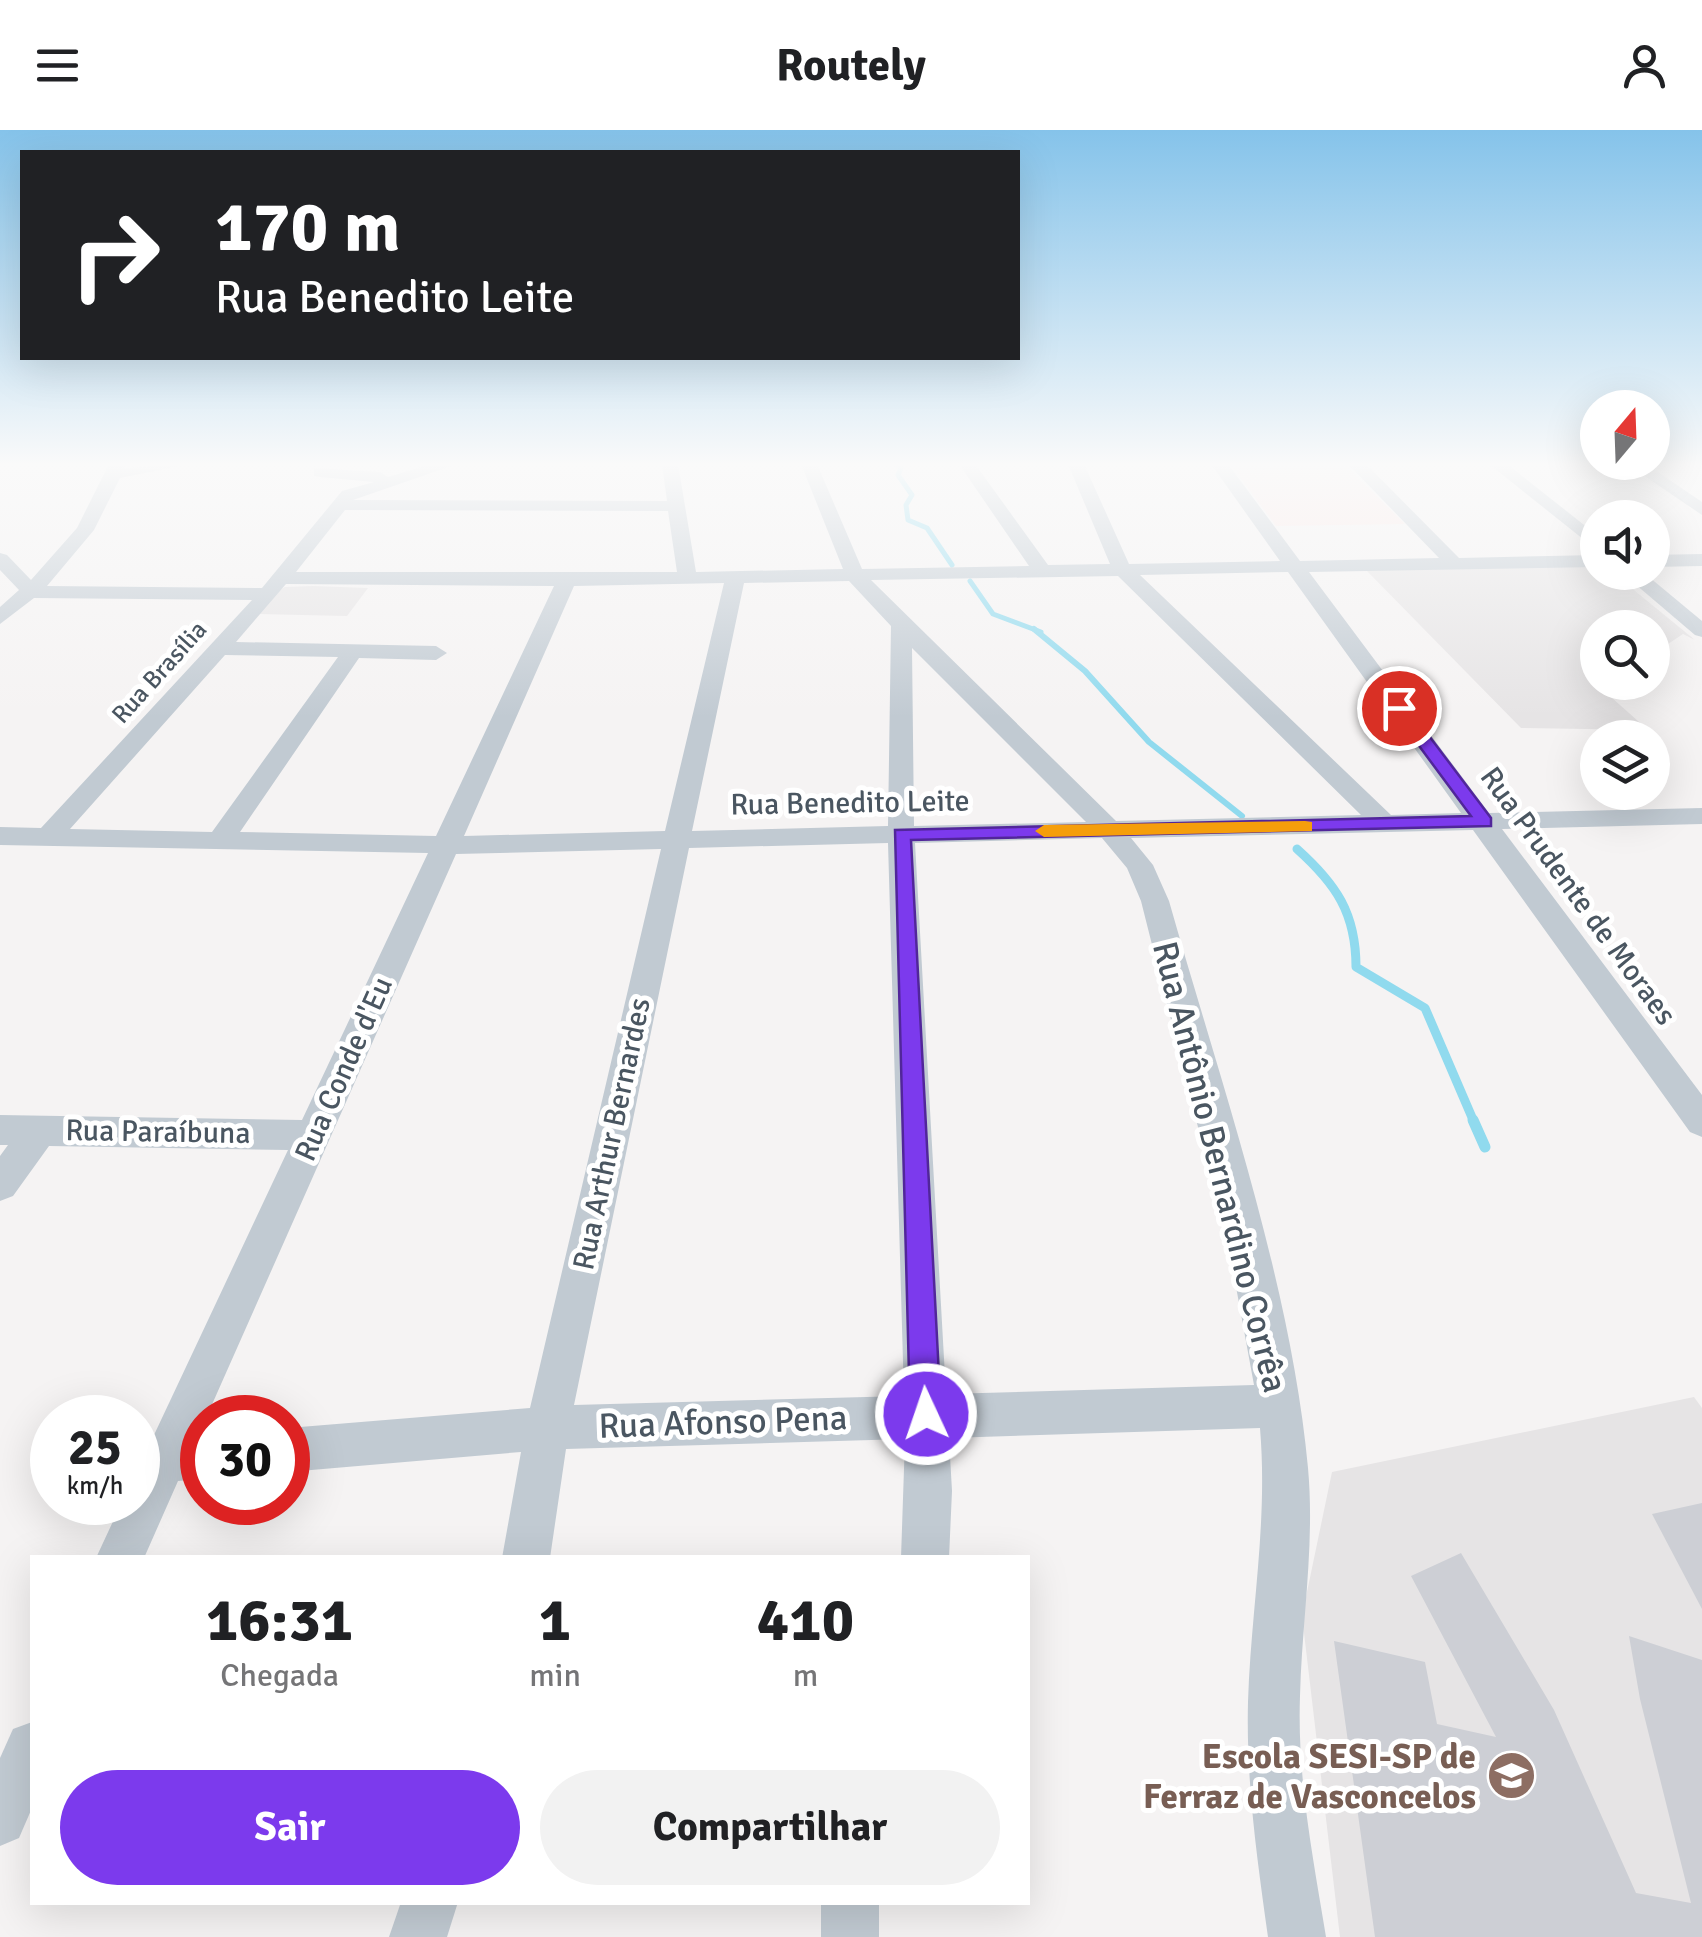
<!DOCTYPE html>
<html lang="pt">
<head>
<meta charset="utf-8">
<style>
  body { margin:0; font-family:Signika,sans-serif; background:#f2f2f2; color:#202124; height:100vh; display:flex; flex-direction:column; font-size:38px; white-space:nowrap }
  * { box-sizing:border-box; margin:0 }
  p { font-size:32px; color:#757577 }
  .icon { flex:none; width:55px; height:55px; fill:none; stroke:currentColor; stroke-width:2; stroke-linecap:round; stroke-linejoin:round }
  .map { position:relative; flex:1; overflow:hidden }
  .drawer { position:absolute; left:30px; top:1425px; width:1000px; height:350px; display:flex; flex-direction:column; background:#fff; border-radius:0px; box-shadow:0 10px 40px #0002 }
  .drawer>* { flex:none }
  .guide { position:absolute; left:20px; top:20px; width:1000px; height:210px; border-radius:0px; box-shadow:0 10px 40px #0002; background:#202124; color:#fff; overflow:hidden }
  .needle { width:65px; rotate:19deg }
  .tools { position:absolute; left:1580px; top:260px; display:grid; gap:20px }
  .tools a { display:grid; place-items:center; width:90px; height:90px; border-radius:50%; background:#fff; box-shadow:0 10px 40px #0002; font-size:50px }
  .speed { position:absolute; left:30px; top:1265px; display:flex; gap:20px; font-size:50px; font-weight:700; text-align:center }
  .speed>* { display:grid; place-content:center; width:130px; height:130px; border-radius:50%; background:#fff; box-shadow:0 10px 40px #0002; line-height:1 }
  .speed small { font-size:25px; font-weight:400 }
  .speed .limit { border:15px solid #d22; background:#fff; color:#111 }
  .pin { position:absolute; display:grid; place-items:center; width:85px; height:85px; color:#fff; margin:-42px; border:5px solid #fff; border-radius:50%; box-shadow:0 2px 10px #0007 }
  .me { position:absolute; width:110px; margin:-55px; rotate:357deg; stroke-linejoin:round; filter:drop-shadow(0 0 8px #0008) }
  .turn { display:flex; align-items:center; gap:35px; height:210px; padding:0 30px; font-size:45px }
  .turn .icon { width:130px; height:130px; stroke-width:2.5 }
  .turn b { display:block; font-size:70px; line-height:85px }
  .eta { display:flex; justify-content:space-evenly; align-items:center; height:170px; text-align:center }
  .eta b { font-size:60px; font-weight:700; line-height:70px }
  .primary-button { display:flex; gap:20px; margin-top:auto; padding:20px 30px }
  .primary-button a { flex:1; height:115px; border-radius:60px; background:#7c3aed; color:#fff; font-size:40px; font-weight:700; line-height:115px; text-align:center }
  .primary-button a+a { background:#f2f2f2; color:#202124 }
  header { display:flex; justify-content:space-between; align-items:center; height:130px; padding:0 30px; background:#fff; font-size:45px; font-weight:700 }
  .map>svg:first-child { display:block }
  .education { fill:#e6e4e5 }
  .medical { fill:#fce8e6 }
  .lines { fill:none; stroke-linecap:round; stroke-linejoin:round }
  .stream-far3 { stroke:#90daee; stroke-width:5 }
  .stream-far2 { stroke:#90daee; stroke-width:6 }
  .stream-far1 { stroke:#90daee; stroke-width:9 }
  .stream { stroke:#90daee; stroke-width:11 }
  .building { fill:#cdcfd5 }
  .minor { fill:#c1cad2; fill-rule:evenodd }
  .route { fill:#7c3aed; stroke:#51269a; stroke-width:2.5 }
  .slow { fill:#f59e0b }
  .labels { text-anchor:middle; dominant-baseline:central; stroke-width:10; stroke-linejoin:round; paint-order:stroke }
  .far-street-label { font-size:25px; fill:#4a5661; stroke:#fff }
  .street-label { font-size:30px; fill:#4a5661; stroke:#fff }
  .near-street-label { font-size:35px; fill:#4a5661; stroke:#fff }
  .near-education-label { font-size:35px; font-weight:bold; fill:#785e54; stroke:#fff; text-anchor:end }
</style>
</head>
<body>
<header><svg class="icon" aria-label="menu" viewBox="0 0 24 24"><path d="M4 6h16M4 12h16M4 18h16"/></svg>Routely<svg class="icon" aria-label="person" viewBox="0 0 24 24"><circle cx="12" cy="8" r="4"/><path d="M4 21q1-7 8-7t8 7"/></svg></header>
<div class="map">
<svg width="1702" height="1807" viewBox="0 0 1702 1807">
  <rect width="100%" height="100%" fill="#f5f3f3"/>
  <g class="education">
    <path d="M 1597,436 L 1598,442 L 1613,443 L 1695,510 L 1683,504 L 1653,524 L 1652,498 L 1598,498 L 1598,552 L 1608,553 L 1601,558 L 1648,600 L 1521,598 L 1366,440 Z"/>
    <path d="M 313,456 L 368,458 L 347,486 L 258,484 L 276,462 L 285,457 Z"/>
    <path d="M 1694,1267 L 1702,1278 L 1702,1807 L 1340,1807 L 1302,1486 L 1332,1342 Z"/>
  </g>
  <path class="medical" d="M 1230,334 L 1344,334 L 1405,394 L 1276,396 Z"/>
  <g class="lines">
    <g class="stream-far3">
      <path d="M 896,334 L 901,338 L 898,345 L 912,365 L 906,375 L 908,390 L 927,398 L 952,435"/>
      <path d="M 970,451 L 993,484 L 1041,502"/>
    </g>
    <path class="stream-far2" d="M 1034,499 L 1085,541 L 1149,612 L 1242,686"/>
    <path class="stream-far1" d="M 1297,719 C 1336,754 1356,783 1356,837 L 1425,878 L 1474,992"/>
    <path class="stream" d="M 1473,990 L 1485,1017"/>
  </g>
  <g class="building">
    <path d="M 1702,1373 L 1702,1479 L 1652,1384 Z"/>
    <path d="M 1461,1423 L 1554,1580 L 1636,1763 L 1691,1773 L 1640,1569 L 1629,1506 L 1702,1530 L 1702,1807 L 1375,1807 L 1334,1511 L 1425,1532 L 1437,1594 L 1496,1607 L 1411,1446 Z"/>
  </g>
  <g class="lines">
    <g class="minor">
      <path d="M 109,334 L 125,334 L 124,338 L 189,334 L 120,348 L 94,400 L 47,456 L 262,458 L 342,361 L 374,352 L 320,347 L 314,346 L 314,338 L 380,342 L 388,347 L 431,334 L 457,334 L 353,370 L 667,371 L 662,334 L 678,334 L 696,442 L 843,439 L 801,334 L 817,334 L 862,439 L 1029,436 L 959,334 L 975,334 L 1048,435 L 1110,434 L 1068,334 L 1084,334 L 1129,434 L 1280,431 L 1211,334 L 1228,334 L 1300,431 L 1439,428 L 1348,334 L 1366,334 L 1459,428 L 1598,425 L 1598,437 L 1309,442 L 1489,683 L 1702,678 L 1702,694 L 1502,699 L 1702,965 L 1702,1007 L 1690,1002 L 1473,700 L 1131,708 L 1153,735 L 1169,771 C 1220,951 1291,1153 1308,1338 C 1315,1414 1302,1490 1300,1566 C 1297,1648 1313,1727 1326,1807 L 1268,1807 C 1257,1728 1246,1652 1248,1572 C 1251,1478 1268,1394 1260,1298 L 949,1308 L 952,1361 L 949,1428 L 901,1428 L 905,1309 L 566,1319 L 550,1428 L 502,1428 L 521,1322 L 288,1342 L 288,1298 L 530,1278 L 661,719 L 456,724 L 206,1288 L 202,1288 L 199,1305 L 202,1305 L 202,1349 L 178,1351 L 144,1428 L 96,1428 L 122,1372 L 138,1372 L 138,1339 L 288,1020 L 49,1016 L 13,1066 L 0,1071 L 0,1026 L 8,1015 L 0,1015 L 0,985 L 302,990 L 428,723 L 0,715 L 0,697 L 41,698 L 252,470 L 34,468 L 0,494 L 0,477 L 19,460 L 0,440 L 0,423 L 7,425 L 31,450 L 77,398 ZM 345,380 L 668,381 L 677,442 L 296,442 ZM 1288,442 L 1461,683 L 1391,685 L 1140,445 ZM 1118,446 L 1361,685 L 1116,691 L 871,450 ZM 849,451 L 891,496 L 888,696 L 692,701 L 744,453 ZM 724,453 L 665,701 L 464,706 L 574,456 ZM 286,454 L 554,456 L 436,706 L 240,702 L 359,528 L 436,530 L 447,523 L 436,516 L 236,512 ZM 912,518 L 1086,692 L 914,696 ZM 225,525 L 338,527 L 212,702 L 70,699 ZM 1102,708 L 1127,738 L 1141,771 L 1230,1124 L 1254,1255 L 946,1264 L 915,713 ZM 888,713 L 904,1266 L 574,1275 L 689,718 Z"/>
      <path d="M 1489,334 L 1507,334 L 1598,406 L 1598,421 Z"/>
      <path d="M 1627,334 L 1646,334 L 1702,372 L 1702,385 Z"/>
      <path d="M 1702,424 L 1702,436 L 1652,437 L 1652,425 Z"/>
      <path d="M 1621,442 L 1643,442 L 1702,491 L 1702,507 L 1695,505 Z"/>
      <path d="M 32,1592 L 32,1678 L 19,1708 L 0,1716 L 0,1628 L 13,1599 Z"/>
      <path d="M 401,1772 L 458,1772 L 447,1807 L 389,1807 Z"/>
      <rect x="821" y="1772" width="58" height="35"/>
    </g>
  </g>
  <linearGradient id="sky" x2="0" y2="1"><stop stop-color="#85c3ea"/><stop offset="0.57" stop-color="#fafafa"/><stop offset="1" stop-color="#fafafa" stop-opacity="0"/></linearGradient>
  <rect width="1702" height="587" fill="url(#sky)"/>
  <path class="route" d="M 1394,574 L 1405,574 L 1491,688 L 1491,696 L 911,710 L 941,1284 L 936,1295 L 926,1299 L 915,1295 L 910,1284 L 895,700 L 1471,686 L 1391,578 Z"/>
  <path class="slow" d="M 1305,691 L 1312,692 L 1312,701 L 1044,707 L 1035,701 L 1044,695 Z"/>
  <defs>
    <symbol id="school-disc" viewBox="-11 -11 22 22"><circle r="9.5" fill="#8d6e63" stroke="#fff"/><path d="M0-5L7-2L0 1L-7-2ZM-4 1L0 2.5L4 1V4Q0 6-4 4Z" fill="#fff"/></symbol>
  </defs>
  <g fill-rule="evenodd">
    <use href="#school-disc" x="1484" y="1618" width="55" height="55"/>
  </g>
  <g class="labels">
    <g class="far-street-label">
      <text transform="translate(159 542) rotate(-48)">Rua Brasília</text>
    </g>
    <g class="street-label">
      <text transform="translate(850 673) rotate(-1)">Rua Benedito Leite</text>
      <text transform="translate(1578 766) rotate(54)">Rua Prudente de Moraes</text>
      <text transform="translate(344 939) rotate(-66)">Rua Conde d'Eu</text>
      <text transform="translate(158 1002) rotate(1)">Rua Paraíbuna</text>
      <text transform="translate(612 1004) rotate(-78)">Rua Arthur Bernardes</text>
    </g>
    <g class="near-street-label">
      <text transform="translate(1220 1037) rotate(76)">Rua Antônio Bernardino Corrêa</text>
      <text transform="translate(723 1292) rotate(-2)">Rua Afonso Pena</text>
    </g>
    <g class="near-education-label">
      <text x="1476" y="1626">Escola SESI-SP de<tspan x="1476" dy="40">Ferraz de Vasconcelos</tspan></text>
    </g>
  </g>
</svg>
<div class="tools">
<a><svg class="needle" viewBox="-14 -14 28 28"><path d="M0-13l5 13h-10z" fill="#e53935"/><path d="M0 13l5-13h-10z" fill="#757577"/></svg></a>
<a><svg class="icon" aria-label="sound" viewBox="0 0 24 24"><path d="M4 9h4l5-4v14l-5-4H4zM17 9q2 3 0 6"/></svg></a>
<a><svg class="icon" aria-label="search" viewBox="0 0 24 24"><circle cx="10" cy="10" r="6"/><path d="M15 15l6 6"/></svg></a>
<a><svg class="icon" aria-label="layers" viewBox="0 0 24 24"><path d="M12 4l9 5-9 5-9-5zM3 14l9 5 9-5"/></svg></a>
</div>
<div class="speed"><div>25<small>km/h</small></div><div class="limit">30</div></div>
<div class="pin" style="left:1399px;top:578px;background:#d93025"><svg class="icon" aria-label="arrive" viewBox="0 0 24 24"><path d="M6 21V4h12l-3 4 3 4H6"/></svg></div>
<svg class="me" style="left:926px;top:1284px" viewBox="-20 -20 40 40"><circle r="17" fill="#7c3aed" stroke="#fff" stroke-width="3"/><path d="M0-11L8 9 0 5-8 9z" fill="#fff"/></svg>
<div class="guide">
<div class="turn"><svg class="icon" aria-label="right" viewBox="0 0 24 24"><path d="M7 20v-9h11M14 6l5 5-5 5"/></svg><div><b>170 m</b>Rua Benedito Leite</div></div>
</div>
<section class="drawer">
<div class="eta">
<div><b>16:31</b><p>Chegada</p></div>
<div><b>1</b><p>min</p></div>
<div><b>410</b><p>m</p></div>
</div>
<div class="primary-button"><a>Sair</a><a>Compartilhar</a></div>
</section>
</div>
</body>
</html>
